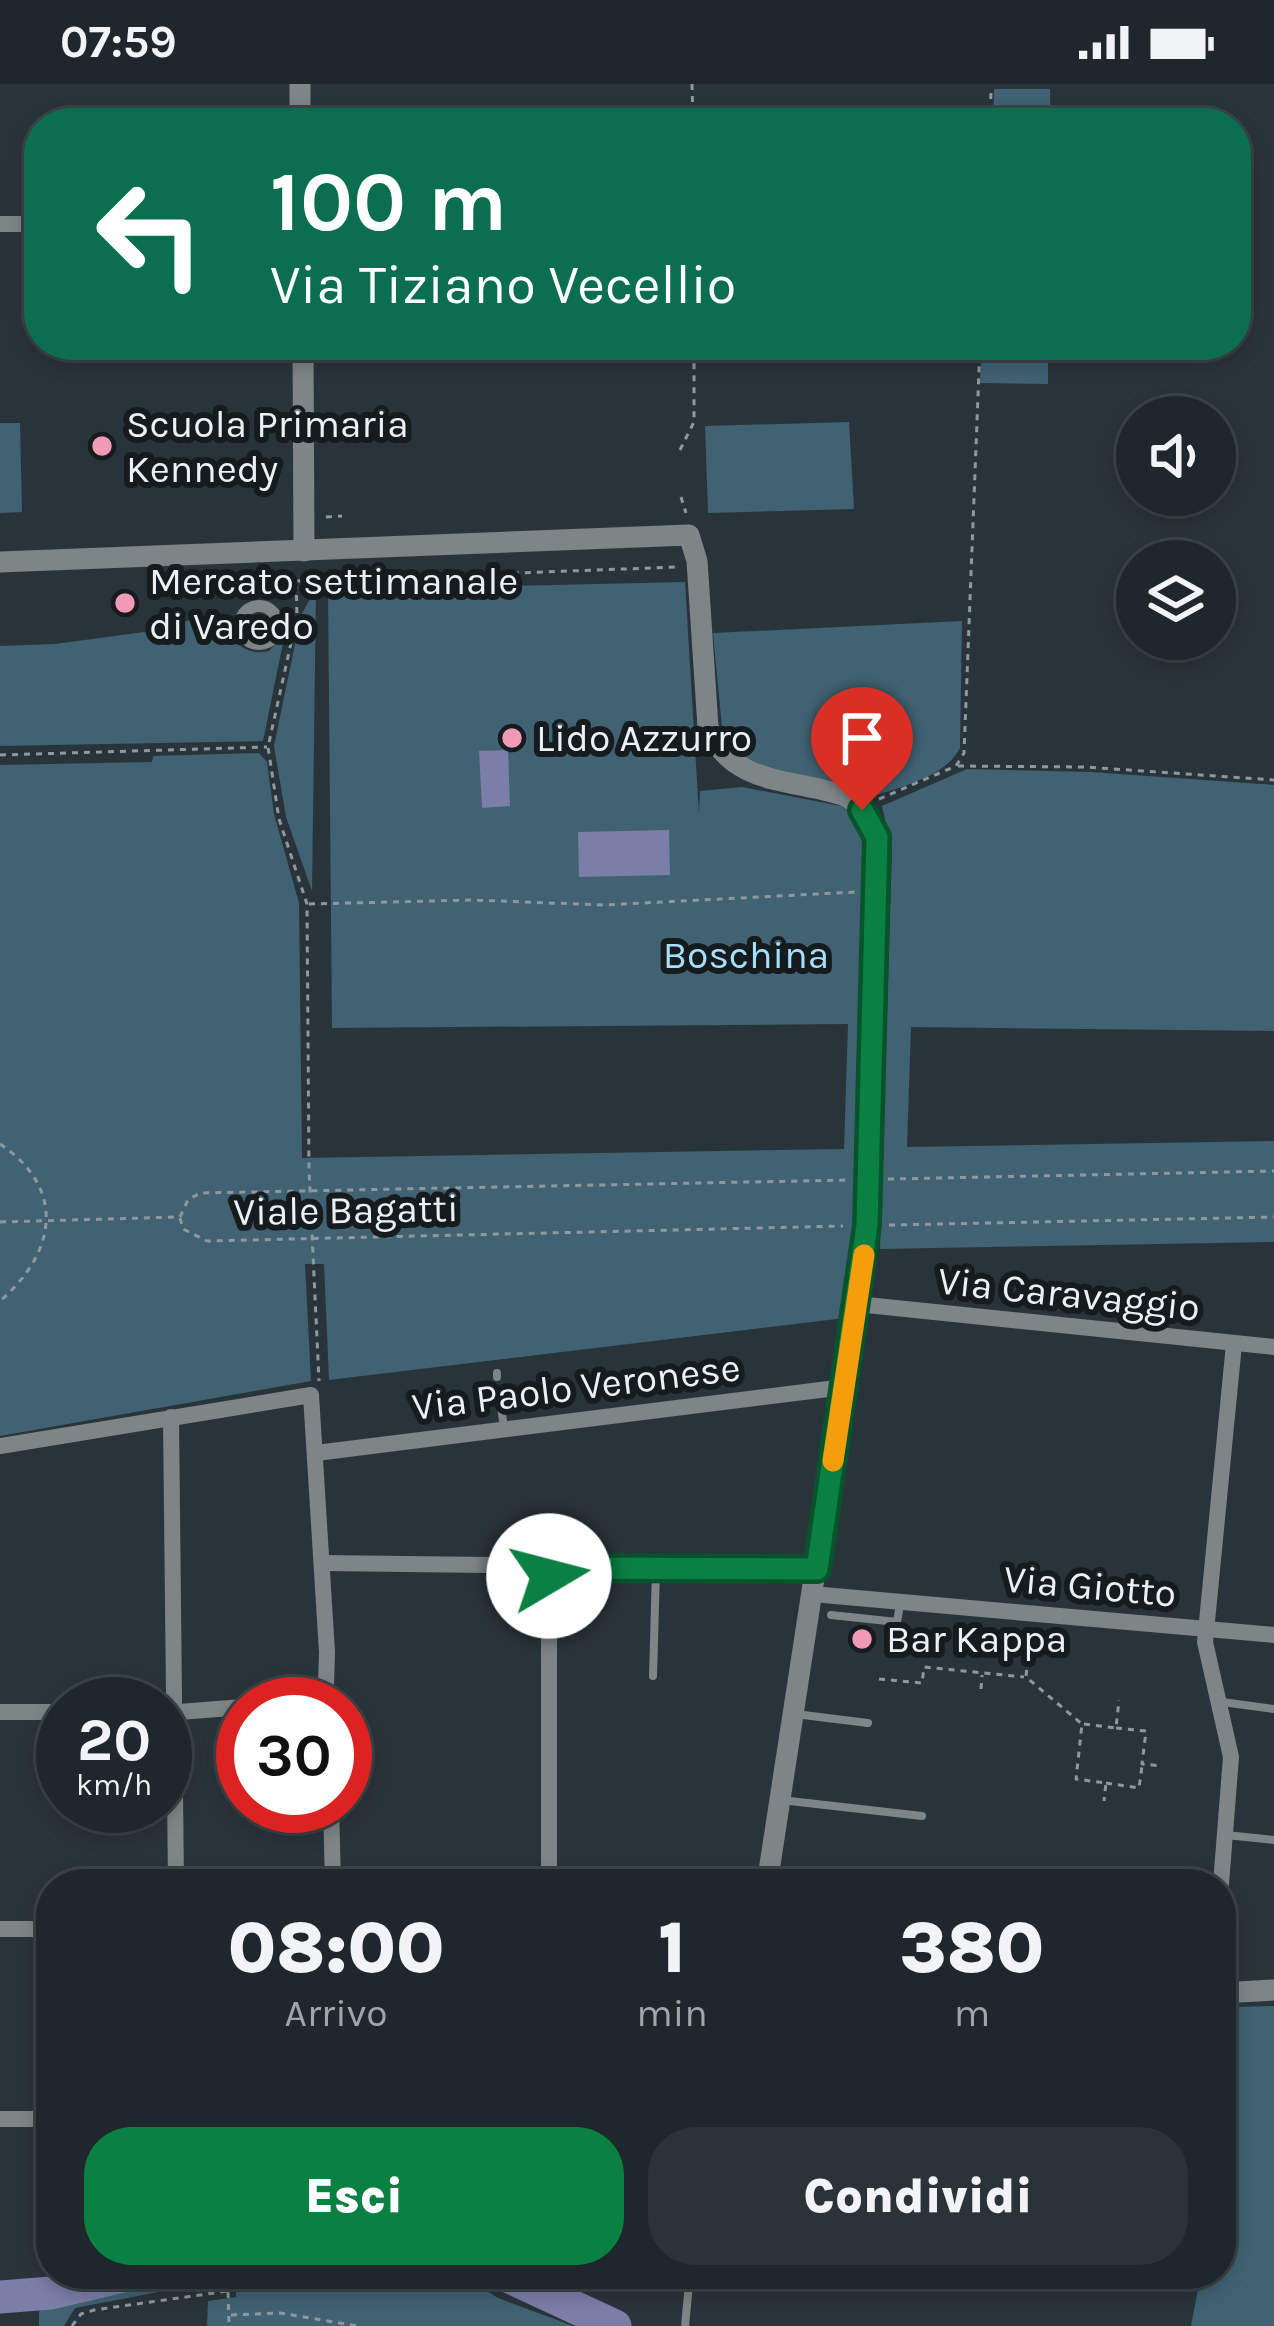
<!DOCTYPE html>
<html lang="it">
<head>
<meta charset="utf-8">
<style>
  body { margin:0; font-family:Karla,sans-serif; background:#2c3338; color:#f1f3f6; height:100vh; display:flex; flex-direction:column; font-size:45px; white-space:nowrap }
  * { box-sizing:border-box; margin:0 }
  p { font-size:39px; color:#a1a5a9 }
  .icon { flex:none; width:66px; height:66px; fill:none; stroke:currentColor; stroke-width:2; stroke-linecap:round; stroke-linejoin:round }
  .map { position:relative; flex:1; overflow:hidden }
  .drawer { position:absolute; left:36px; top:1785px; width:1200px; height:420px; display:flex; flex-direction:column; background:#1f272c; border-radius:48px; box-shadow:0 6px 18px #0003,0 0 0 3px #3c4448 }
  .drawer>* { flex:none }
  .hud { position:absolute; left:24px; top:24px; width:1227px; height:252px; border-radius:48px; box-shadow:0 6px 18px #0003,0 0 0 3px #3c4448; background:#0b6e4f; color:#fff; overflow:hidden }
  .tools { position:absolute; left:1116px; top:312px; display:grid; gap:24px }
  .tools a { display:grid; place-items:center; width:120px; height:120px; border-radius:50%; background:#1f272c; box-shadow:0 6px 18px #0003,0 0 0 3px #3c4448; font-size:60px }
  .speed { position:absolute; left:36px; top:1593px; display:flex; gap:24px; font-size:60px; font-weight:700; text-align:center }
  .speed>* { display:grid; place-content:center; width:156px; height:156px; border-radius:50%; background:#1f272c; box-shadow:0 6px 18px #0003,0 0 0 3px #3c4448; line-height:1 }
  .speed small { font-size:30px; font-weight:400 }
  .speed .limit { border:18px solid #d22; background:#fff; color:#111 }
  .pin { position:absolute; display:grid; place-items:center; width:102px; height:102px; color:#fff; margin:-123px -51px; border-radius:50% 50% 50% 0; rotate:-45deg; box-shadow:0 0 12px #0007 }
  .pin .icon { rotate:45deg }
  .me { position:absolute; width:132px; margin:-66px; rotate:82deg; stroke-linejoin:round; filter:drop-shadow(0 0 9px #0008) }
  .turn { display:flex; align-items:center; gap:42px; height:252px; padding:0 48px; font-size:54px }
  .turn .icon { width:156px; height:156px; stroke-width:2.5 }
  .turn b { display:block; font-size:84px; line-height:102px }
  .eta { display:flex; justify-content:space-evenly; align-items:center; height:204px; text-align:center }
  .eta b { font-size:72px; font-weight:800; line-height:84px }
  .primary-button { display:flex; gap:24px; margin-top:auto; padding:24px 48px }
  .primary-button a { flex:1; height:138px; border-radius:48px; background:#0b8043; color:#fff; font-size:48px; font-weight:800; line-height:138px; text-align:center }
  .primary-button a+a { background:#2c3338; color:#f1f3f6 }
  .status { display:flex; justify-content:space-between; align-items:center; height:84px; padding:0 60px; background:#1f272c; direction:ltr }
  .status svg { height:33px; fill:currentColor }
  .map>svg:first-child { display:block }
  .green { fill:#406272 }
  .water { fill:#7b7ea6 }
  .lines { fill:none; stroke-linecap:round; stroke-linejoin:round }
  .river { stroke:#7b7ea6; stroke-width:33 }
  .path { stroke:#90989d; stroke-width:3; stroke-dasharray:6 6; stroke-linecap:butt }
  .service { stroke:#7e8586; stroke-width:8 }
  .pedestrian { stroke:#7e8586; stroke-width:12 }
  .minor { stroke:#7e8586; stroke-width:16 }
  .tertiary { stroke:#7e8586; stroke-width:21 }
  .route-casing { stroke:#07532c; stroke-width:30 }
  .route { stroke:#0b8043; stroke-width:21 }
  .slow { stroke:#f59e0b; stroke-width:21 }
  .poi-dot { fill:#f09ab7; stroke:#161b1e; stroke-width:4.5 }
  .labels { text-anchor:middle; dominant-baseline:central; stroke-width:12; stroke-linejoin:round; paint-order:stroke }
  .poi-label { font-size:39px; fill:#eaf1f5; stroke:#161b1e; text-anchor:start }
  .park-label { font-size:39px; fill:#a4dffc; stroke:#161b1e }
  .street-label { font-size:39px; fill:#eaf1f5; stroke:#161b1e }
</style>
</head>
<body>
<div class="status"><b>07:59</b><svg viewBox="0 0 49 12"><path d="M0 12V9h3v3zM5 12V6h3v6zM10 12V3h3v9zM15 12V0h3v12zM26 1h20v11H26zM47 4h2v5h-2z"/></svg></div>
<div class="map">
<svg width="1274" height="2242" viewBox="0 0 1274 2242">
  <rect width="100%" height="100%" fill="#29343a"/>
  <g class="green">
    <path d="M 994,5 L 1050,5 L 1050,39 L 993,39 Z"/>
    <path d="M 982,261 L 1048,261 L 1048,300 L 980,299 Z"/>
    <path d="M 849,338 L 854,425 L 708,429 L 705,342 Z"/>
    <path d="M 20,339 L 22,428 L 0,429 L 0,339 Z"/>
    <path d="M 685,498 L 699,730 L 700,707 L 742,703 L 841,722 L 854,732 L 865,754 L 857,1166 L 845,1234 L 329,1296 L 324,1180 L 305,1180 L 311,1297 L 0,1352 L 0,681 L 152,678 L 153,672 L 259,669 L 267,678 L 274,730 L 299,819 L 302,1074 L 844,1065 L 848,940 L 332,944 L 328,506 Z"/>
    <path d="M 316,505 L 312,807 L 286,733 L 274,662 L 301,531 Z"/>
    <path d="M 198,534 C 230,543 238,575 269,567 L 285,549 L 263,657 L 0,662 L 0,562 L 55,560 L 144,548 Z"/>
    <path d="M 962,537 L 960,664 C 944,695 897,703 866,715 L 831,697 L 750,683 L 723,654 L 713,549 Z"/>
    <path d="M 967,685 L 1091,688 L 1274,701 L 1274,947 L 911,943 L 907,1063 L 1274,1057 L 1274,1158 L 880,1165 L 892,767 L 882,722 Z"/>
    <path d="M 1274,1922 L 1274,2242 L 1191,2242 L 1201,2190 L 1221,2190 L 1221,2089 L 1234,1923 Z"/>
    <path d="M 216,2190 L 216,2197 L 75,2224 L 64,2242 L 39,2242 L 39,2228 L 46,2219 L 83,2211 L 103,2211 L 160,2193 Z"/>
    <path d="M 236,2190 L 460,2190 L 498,2214 L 573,2242 L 207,2242 L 208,2217 L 236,2213 Z"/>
  </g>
  <g class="water">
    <path d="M 508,666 L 510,722 L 482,724 L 479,667 Z"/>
    <path d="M 669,746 L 670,791 L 579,793 L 578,748 Z"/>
  </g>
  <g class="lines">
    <g class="river">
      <path d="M 503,2190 L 615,2242"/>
      <path d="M 0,2213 L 51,2209 L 132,2190"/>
    </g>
    <g class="path">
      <path d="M 692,0 L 693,39"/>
      <path d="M 990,39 L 991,7"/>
      <path d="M 680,366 L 694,338 L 694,261"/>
      <path d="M 681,413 L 686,429"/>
      <path d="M 326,433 L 342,432"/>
      <path d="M 276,488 L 296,497 L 297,532 L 268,663 L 279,735 L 307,820 L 309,1086 L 319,1297"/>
      <path d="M 297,497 L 678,483"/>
      <path d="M 0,671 L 267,663"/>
      <path d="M 958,682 L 1085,683 L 1274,696"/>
      <path d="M 879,715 L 956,682 L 964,669 L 980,261"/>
      <path d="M 309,820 L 472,816 L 604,821 L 856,808"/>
      <path d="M 0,1060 C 67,1105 56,1169 0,1217"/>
      <path d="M 888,1095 L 1274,1087"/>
      <path d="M 180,1133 L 188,1116 L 200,1109 L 849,1096"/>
      <path d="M 180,1134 L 183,1145 L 207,1157 L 843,1142"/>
      <path d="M 0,1138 L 178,1133"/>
      <path d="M 889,1141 L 1274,1133"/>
      <path d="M 1030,1550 L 1026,1593 L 1082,1640 L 1076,1695 L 1106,1699 L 1104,1717"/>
      <path d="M 879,1595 L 922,1599 L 924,1583 L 1024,1593"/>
      <path d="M 981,1605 L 982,1591"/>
      <path d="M 79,1617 L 154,1619"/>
      <path d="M 1084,1640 L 1116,1644 L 1119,1616"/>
      <path d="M 1116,1644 L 1146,1647 L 1142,1680 L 1162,1682"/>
      <path d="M 1106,1699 L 1139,1704 L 1142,1682"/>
      <path d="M 1221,1976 L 1224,1930"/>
      <path d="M 228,2208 L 229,2242"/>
      <path d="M 231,2231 L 280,2229 L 357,2242"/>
      <path d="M 72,2242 L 81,2230 L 94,2226 L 228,2207 L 229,2190"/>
    </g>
    <g class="service">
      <path d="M 497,1289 L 497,1293"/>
      <path d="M 500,1315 L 504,1344"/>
      <path d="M 831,1531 L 897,1538 L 900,1520"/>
      <path d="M 653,1592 L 656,1486"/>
      <path d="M 1222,1618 L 1274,1625"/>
      <path d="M 795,1630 L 868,1639"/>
      <path d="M 781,1716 L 922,1732"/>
      <path d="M 1226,1751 L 1274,1756"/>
      <path d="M 685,2242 L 690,2190"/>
    </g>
    <circle class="pedestrian" cx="259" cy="541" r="19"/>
    <g class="minor">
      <path d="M 0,140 L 39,140"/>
      <path d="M 857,1220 L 1274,1263"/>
      <path d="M 171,1333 L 176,1800"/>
      <path d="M 0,1362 L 311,1311 L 327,1568 L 326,1601 L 320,1620"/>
      <path d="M 316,1369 L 844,1303"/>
      <path d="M 323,1479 L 817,1485"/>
      <path d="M 549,1484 L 549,1800"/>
      <path d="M 812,1510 L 1274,1551"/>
      <path d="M 291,1620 L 319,1619"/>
      <path d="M 0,1628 L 63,1628"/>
      <path d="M 166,1629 L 243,1623"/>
      <path d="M 331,1722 L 333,1800"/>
      <path d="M 1221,1800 L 1231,1673 L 1205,1558 L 1234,1260"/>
      <path d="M 0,1845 L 51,1845"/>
      <path d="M 0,2035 L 51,2035"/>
    </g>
    <g class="tertiary">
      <path d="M 300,0 L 300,39"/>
      <path d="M 303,261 L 304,467"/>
      <path d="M 0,478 L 689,451 L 697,477 L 708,643 C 732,703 793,694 845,712 C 883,734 877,771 877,809 L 865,1162 L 767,1800"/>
      <path d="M 1221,1909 L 1274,1906"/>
    </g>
  </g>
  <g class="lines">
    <defs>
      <path id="route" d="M 549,1492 L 549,1484 L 817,1485 L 867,1141 L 877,753 L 862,726"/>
    </defs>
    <use href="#route" class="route-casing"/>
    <use href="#route" class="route"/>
    <path class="slow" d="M 833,1377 L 864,1171"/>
  </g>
  <g class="poi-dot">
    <circle cx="102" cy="362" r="12"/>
    <circle cx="125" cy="519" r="12"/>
    <circle cx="512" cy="654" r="12"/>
    <circle cx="862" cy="1555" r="12"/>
  </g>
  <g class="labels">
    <g class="poi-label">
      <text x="126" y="340">Scuola Primaria<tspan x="126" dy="45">Kennedy</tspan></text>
      <text x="149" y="497">Mercato settimanale<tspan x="149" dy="45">di Varedo</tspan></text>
      <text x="536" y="654">Lido Azzurro</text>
      <text x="886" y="1555">Bar Kappa</text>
    </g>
    <g class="park-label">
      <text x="746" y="871">Boschina</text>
    </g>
    <g class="street-label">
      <text transform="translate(346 1126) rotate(-1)">Viale Bagatti</text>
      <text transform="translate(1069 1210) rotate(6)">Via Caravaggio</text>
      <text transform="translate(576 1303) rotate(-7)">Via Paolo Veronese</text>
      <text transform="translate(1090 1502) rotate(5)">Via Giotto</text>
    </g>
  </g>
</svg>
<div class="tools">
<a><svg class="icon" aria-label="sound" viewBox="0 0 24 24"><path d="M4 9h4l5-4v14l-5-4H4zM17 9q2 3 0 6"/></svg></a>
<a><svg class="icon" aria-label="layers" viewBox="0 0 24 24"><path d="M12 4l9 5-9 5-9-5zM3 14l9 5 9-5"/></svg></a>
</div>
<div class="speed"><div>20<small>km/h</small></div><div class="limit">30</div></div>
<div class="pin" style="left:862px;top:726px;background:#d93025"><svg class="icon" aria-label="arrive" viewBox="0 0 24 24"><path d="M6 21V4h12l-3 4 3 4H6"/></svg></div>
<svg class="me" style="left:549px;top:1492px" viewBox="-20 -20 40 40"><circle r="19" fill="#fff"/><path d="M0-13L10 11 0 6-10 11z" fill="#0b8043"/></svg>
<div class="hud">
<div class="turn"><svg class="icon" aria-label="left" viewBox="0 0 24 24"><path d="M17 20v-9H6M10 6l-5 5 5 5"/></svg><div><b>100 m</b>Via Tiziano Vecellio</div></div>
</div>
<section class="drawer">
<div class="eta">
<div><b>08:00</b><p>Arrivo</p></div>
<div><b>1</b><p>min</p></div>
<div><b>380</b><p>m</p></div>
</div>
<div class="primary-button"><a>Esci</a><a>Condividi</a></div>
</section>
</div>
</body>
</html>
